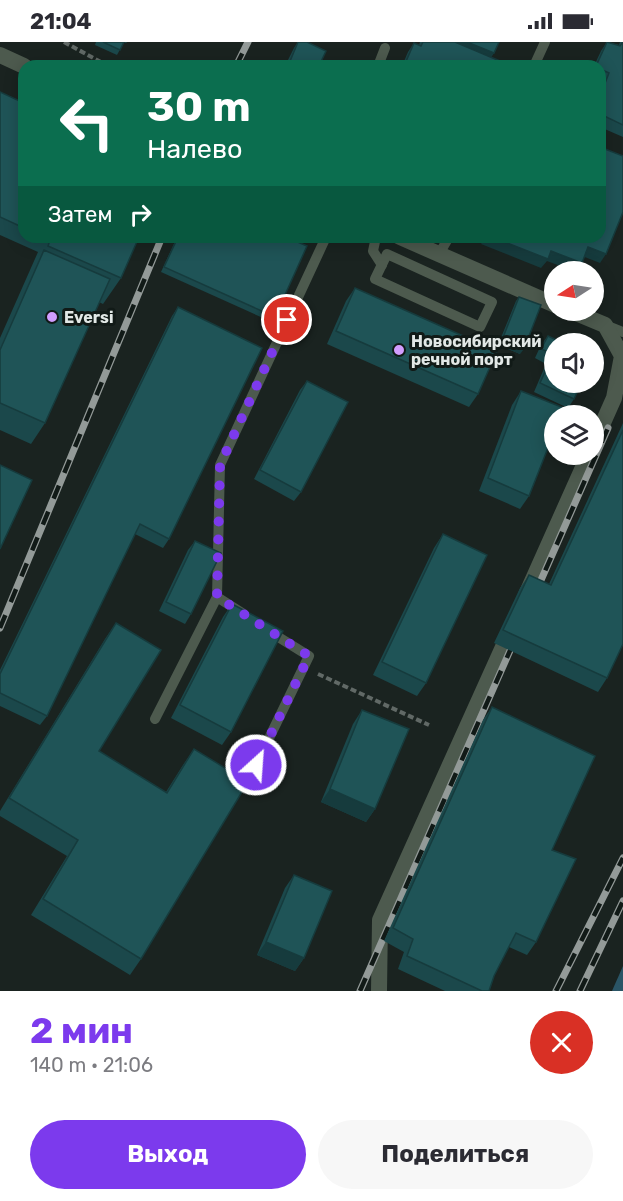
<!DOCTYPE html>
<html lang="ru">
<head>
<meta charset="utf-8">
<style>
  body { margin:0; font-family:Rubik,sans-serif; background:#f7f7f7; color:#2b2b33; height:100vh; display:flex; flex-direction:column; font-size:22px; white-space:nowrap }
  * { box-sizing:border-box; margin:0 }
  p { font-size:20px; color:#7c7c81 }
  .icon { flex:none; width:33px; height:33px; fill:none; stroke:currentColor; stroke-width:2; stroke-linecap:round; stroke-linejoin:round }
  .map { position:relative; height:949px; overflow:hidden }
  .sheet { display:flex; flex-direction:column; background:#fff; flex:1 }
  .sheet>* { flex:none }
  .banner { position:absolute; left:18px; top:18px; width:588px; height:183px; border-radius:18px; box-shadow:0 3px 15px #0003; background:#0b6e4f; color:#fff; overflow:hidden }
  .needle { width:39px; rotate:258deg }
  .controls { position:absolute; left:544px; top:219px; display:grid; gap:12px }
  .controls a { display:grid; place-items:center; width:60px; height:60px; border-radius:50%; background:#fff; box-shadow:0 3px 15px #0003; font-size:30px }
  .pin { position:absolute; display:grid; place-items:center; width:51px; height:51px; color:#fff; margin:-26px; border:3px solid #fff; border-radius:50%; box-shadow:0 2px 6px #0007 }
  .me { position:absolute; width:66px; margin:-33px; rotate:26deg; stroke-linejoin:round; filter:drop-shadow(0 0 4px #0008) }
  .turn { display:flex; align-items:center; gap:21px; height:126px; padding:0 30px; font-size:27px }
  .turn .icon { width:78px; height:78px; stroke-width:2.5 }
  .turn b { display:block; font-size:42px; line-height:51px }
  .then { display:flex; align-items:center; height:57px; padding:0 30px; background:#0003; gap:12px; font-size:22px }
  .round { display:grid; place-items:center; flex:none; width:63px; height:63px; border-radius:32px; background:#f7f7f7 }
  .headline { display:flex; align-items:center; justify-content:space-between; height:102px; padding:0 30px }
  h1 { font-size:36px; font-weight:700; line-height:45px; color:#7c3aed }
  .cta { display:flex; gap:12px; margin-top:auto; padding:12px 30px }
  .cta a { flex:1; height:69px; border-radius:36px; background:#7c3aed; color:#fff; font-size:24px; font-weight:700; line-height:69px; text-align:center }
  .cta a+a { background:#f7f7f7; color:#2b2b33 }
  .status { display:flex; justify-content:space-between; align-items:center; height:42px; padding:0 30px; background:#fff; direction:ltr }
  .status svg { height:16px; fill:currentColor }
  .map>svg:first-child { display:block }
  .water { fill:#2a5566 }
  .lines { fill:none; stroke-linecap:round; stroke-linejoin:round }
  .path { stroke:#616966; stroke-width:4; stroke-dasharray:6 3; stroke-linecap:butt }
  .service { stroke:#4d5a4e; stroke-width:10 }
  .minor { stroke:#4d5a4e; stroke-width:16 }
  .rail-casing { stroke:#939a98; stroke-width:7 }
  .rail { stroke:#111a17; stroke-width:4.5; stroke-dasharray:14; stroke-linecap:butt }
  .wall { fill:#1b484b }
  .shaded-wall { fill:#163b3d }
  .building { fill:#1f5457; stroke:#163b3d; stroke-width:1.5 }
  .route { stroke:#7c3aed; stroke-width:10; stroke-dasharray:0 18 }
  .poi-dot { fill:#d19dfe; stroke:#111a17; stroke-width:2 }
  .labels { text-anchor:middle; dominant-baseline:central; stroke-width:6; stroke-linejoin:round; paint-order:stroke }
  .poi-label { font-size:16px; font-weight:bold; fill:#e2e8e6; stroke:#111a17; text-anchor:start }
</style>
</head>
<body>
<div class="status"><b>21:04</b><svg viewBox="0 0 49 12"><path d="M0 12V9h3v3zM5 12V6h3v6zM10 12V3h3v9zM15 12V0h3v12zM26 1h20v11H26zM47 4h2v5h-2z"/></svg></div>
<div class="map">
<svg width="623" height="949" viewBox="0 0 623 949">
  <rect width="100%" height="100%" fill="#1a2320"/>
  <path class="water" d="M 623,924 L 623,949 L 612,949 Z"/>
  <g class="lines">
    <g class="path">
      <path d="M 64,0 L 108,24"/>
      <path d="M 318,632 L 429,683"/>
    </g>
    <g class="service">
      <path d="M 378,24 L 385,6"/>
      <path d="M 534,24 L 545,0"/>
      <path d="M 376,195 L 373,209 L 382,223"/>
      <path d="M 387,212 L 492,260 L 480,285 L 375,237 Z"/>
      <path d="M 439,212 L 449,195"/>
      <path d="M 605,283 L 623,290"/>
      <path d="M 217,555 L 242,571"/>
      <path d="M 155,677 L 217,555 L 220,423 L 326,195"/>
      <path d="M 256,723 L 309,614 L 267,588"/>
    </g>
    <g class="minor">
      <path d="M 0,13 L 24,24"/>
      <path d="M 400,195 L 555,263"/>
      <path d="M 569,268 L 605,283 L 622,314 L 614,356 L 594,401"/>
      <path d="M 526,553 L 589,412"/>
      <path d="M 379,949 L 380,878 L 512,585"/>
    </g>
    <defs>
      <g id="rail">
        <path d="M 236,24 L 248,0"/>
        <path d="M 534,554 L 608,386"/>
        <path d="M 0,586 L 162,195"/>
        <path d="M 360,949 L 516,595"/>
        <path d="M 556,949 L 623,816"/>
        <path d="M 580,949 L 623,859"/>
      </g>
    </defs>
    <use href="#rail" class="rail-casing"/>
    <use href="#rail" class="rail"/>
  </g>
  <g class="wall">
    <path d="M 96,0 L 127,0 L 126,1 L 124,0 L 117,13 L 95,3 Z"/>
    <path d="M 298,0 L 307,0 L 319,24 L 285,24 L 294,6 Z"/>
    <path d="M 420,0 L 499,0 L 494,11 L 491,15 L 506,24 L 402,24 L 408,10 L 414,1 L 419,3 Z"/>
    <path d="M 607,0 L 619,3 L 620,0 L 623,0 L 623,95 L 600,85 L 600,47 L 603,40 L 600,39 L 600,24 L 594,24 L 601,9 Z"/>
    <path d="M 0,50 L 24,61 L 24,195 L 139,195 L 121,236 L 103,262 L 99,260 L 45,381 L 31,402 L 0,388 L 0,296 L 38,210 L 0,193 Z"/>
    <path d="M 177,195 L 286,195 L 275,275 L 272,280 L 161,230 Z"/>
    <path d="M 355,246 L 478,352 L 469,365 L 327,302 L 346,259 Z"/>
    <path d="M 519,255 L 520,312 L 498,303 L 516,259 Z"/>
    <path d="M 178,265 L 169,497 L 163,506 L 135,492 L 47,674 L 40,683 L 0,664 L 0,628 L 172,274 Z"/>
    <path d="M 548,294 L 574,357 L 568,366 L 534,350 L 546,322 L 535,316 L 541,303 Z"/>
    <path d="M 307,339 L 301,450 L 294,459 L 254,437 L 300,348 Z"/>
    <path d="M 521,349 L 529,454 L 520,467 L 479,449 L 512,363 Z"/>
    <path d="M 623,381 L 623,602 L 607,636 L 598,650 L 494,601 L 520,546 L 529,533 L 549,542 Z"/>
    <path d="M 443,492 L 426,641 L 417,654 L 373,633 L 434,506 Z"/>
    <path d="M 195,499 L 191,572 L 185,582 L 159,569 L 188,508 Z"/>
    <path d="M 232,562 L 231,690 L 222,703 L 171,676 L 223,575 Z"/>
    <path d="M 116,581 L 99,709 L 166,750 L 183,723 L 194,707 L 141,917 L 130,933 L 31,873 L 67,814 L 0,774 L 0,769 L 105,597 Z"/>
    <path d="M 492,665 L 552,808 L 536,900 L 527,913 L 509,905 L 494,934 L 489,949 L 445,949 L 398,927 L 404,910 L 384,899 L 483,678 Z"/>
    <path d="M 362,668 L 375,767 L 366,780 L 321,760 L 353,682 Z"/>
    <path d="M 294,833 L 304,916 L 295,929 L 257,913 L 285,846 Z"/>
  </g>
  <g class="shaded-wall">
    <path d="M 426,0 L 467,0 L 494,11 L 485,24 Z"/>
    <path d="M 486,195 L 492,195 L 551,209 L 582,221 L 576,230 L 547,219 L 541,226 L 481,202 Z"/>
    <path d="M 588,205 L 606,212 L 600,221 L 582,214 Z"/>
    <path d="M 502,298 L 524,307 L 520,312 L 498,303 Z"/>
    <path d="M 330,747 L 375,767 L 366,780 L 321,760 Z"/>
    <path d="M 266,900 L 304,916 L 295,929 L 257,913 Z"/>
  </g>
  <g class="building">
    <path d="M 103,0 L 124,0 L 120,8 Z"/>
    <path d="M 298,0 L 307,0 L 326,9 L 319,24 L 288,24 Z"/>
    <path d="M 423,0 L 455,0 L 507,22 L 506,24 L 404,24 L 414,1 L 421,4 Z"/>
    <path d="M 467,0 L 499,0 L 494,11 Z"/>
    <path d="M 607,0 L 620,4 L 623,0 L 623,83 L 600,72 L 600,54 L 609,31 L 600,27 L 600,24 L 596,24 Z"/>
    <path d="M 0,50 L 24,61 L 24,186 L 0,175 Z"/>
    <path d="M 600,105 L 623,114 L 623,170 L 606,212 L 588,205 L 582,221 L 551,209 L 548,217 L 492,195 L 600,195 Z"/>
    <path d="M 51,195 L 139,195 L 121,236 L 48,204 Z"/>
    <path d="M 178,195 L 286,195 L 307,204 L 275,275 L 164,225 Z"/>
    <path d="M 44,208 L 110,237 L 45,381 L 0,361 L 0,308 Z"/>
    <path d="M 355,246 L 497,309 L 478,352 L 336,289 Z"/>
    <path d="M 519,255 L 541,263 L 524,307 L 502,298 Z"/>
    <path d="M 178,265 L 262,306 L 169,497 L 140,482 L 47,674 L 0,651 L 0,632 Z"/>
    <path d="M 548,294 L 565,302 L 555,302 L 555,340 L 582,340 L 574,357 L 540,341 L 553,312 L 541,307 Z"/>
    <path d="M 307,339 L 348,360 L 301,450 L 260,428 Z"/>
    <path d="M 521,349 L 564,366 L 561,374 L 555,374 L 555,388 L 529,454 L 488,436 Z"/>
    <path d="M 623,388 L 623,602 L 607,636 L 503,588 L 529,533 L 551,543 Z"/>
    <path d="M 0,423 L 32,438 L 0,507 Z"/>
    <path d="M 443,492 L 487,513 L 426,641 L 382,620 Z"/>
    <path d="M 195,499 L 221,511 L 191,572 L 166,560 Z"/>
    <path d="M 232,562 L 283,589 L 231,690 L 180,663 Z"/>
    <path d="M 116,581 L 161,608 L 99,709 L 167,751 L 194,707 L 248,740 L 141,917 L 43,857 L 78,798 L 9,756 Z"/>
    <path d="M 492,665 L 595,714 L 552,808 L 576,817 L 536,900 L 516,891 L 494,934 L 489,949 L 482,949 L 407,914 L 413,897 L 393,886 Z"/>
    <path d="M 362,668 L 409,687 L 375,767 L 330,747 Z"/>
    <path d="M 294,833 L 332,849 L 304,916 L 266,900 Z"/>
  </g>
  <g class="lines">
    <path class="route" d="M 256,723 L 309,614 L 217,555 L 220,423 L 287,278"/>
  </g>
  <g class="poi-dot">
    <circle cx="52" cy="275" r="6"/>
    <circle cx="399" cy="308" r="6"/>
  </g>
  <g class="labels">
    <g class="poi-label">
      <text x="64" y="275">Eversi</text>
      <text x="411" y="299">Новосибирский<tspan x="411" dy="18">речной порт</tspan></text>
    </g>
  </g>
</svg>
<div class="controls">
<a><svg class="needle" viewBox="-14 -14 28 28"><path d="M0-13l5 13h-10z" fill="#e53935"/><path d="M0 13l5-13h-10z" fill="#7c7c81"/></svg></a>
<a><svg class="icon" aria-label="sound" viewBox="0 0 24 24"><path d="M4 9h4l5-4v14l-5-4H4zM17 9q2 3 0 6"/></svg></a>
<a><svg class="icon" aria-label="layers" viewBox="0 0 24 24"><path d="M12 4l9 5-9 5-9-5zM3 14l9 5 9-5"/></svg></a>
</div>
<div class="pin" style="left:287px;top:278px;background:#d93025"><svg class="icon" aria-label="arrive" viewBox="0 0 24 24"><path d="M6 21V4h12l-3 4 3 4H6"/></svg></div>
<svg class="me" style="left:256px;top:723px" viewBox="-20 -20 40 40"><circle r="17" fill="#7c3aed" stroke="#fff" stroke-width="3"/><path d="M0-11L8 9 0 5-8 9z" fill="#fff"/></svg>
<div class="banner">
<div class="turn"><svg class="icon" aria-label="left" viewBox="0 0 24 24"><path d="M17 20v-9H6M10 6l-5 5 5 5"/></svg><div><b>30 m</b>Налево</div></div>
<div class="then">Затем<svg class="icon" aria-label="right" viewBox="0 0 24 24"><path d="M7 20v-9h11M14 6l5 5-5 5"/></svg></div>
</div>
</div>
<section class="sheet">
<div class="headline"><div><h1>2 мин</h1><p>140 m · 21:06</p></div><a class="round" style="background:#d93025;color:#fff"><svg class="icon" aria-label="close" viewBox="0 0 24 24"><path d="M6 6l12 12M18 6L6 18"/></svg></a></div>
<div class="cta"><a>Выход</a><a>Поделиться</a></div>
</section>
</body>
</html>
